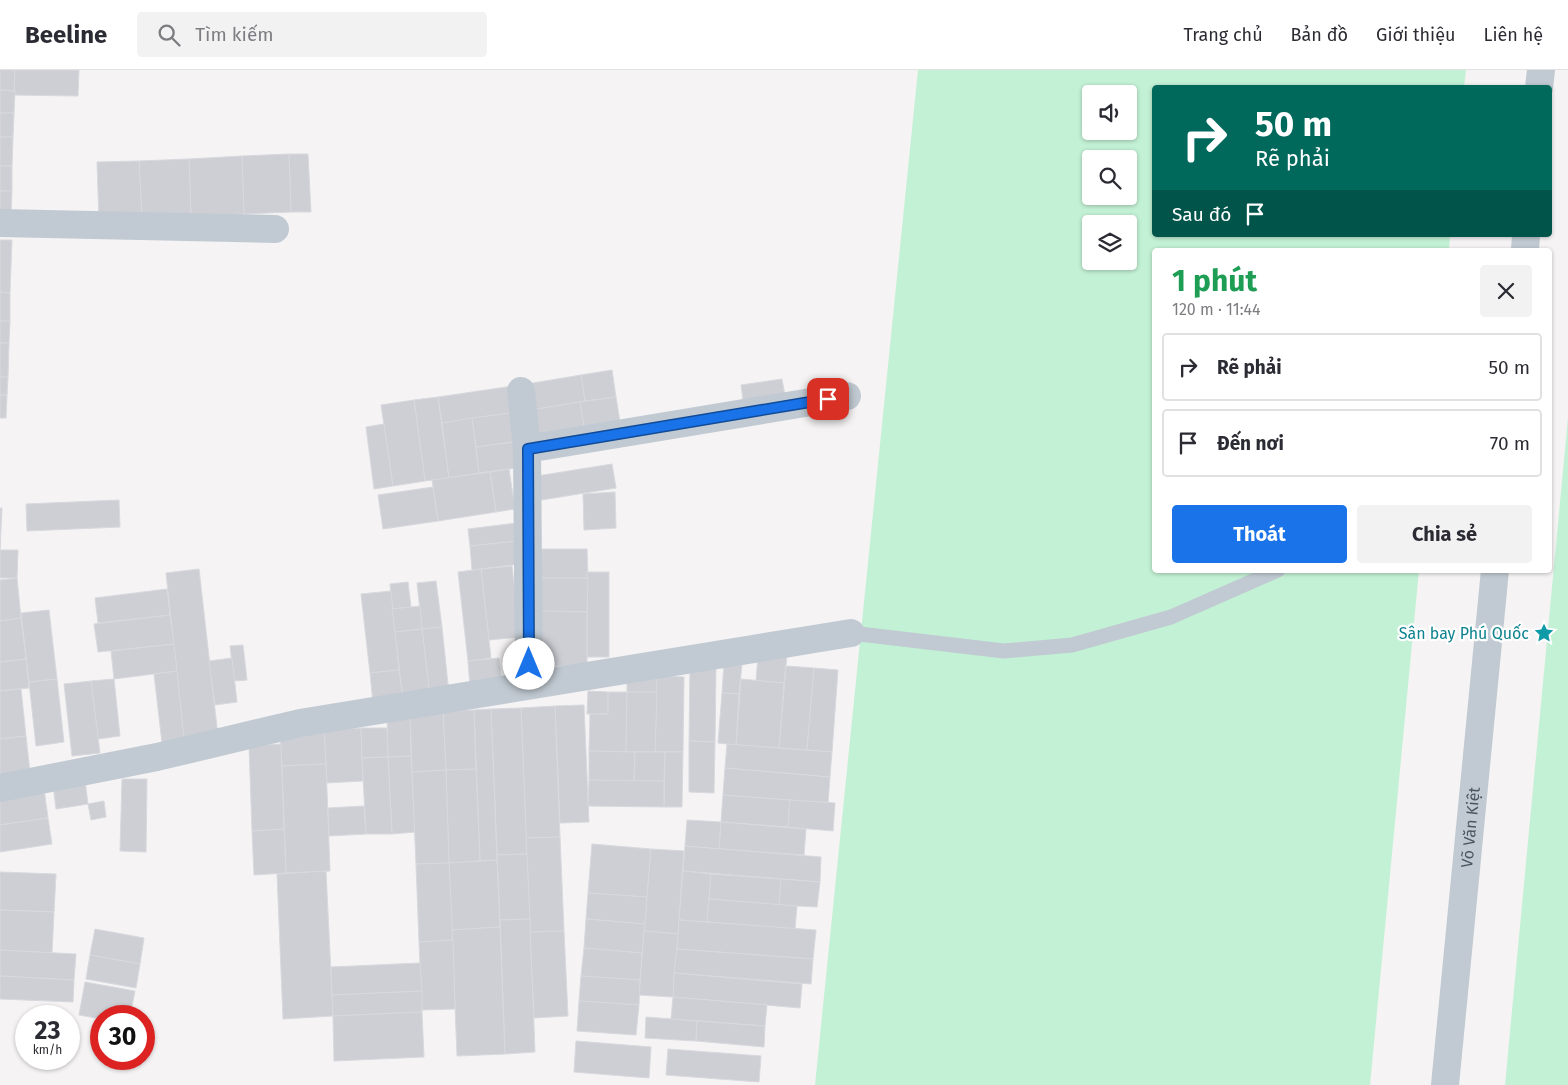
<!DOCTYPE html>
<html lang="vi">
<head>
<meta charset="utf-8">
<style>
  body { margin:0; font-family:"Fira Sans",sans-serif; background:#f2f2f3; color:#2b2b33; height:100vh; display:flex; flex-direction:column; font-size:19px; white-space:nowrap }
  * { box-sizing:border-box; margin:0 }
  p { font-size:16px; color:#7c7c81 }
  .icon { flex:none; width:28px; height:28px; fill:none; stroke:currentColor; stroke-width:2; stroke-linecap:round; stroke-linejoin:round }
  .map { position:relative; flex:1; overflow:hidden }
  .details { position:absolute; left:1152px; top:178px; width:400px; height:325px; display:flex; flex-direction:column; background:#fff; border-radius:5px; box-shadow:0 1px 4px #0004 }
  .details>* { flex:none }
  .hud { position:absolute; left:1152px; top:15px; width:400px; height:152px; border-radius:5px; box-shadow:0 1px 4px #0004; background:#00695c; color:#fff; overflow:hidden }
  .controls { position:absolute; left:1082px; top:15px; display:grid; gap:10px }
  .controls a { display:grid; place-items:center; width:55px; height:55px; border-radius:5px; background:#fff; box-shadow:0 1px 4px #0004; font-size:25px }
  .speed { position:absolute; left:15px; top:935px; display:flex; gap:10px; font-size:25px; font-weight:700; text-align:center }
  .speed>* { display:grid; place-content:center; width:65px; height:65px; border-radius:50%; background:#fff; box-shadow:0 1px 4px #0004; line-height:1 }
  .speed small { font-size:12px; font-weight:400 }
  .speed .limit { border:8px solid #d22; background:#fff; color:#111 }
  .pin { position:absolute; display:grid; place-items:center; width:42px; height:42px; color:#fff; margin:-21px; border-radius:10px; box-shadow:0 2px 8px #0006 }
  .me { position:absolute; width:55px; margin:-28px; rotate:0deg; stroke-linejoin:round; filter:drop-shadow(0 0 4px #0008) }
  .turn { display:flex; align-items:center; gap:18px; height:105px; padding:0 20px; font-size:22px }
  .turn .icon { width:65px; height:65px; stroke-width:2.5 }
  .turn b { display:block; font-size:35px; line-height:42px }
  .then { display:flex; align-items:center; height:48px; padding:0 20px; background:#0003; gap:10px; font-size:19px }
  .round { display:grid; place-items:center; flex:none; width:52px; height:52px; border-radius:5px; background:#f2f2f3 }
  .head { display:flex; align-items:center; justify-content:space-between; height:85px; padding:0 20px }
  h1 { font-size:30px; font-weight:700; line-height:38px; color:#1e9e55 }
  .cta { display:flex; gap:10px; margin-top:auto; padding:10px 20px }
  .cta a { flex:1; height:58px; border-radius:5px; background:#1a73e8; color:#fff; font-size:20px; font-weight:700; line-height:58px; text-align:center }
  .cta a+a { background:#f2f2f3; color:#2b2b33 }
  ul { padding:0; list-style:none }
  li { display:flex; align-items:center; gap:15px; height:68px; margin:0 10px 8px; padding:0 10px; border:2px solid #e1e1e2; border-radius:5px }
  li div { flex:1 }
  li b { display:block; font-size:19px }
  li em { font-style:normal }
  header { display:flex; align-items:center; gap:30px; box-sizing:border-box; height:70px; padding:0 25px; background:#fff; border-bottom:1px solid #e1e1e2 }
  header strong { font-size:24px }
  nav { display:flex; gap:28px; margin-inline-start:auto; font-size:18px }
  .search { width:350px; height:45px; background:#f2f2f3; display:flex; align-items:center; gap:12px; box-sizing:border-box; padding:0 18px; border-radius:5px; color:#7c7c81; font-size:19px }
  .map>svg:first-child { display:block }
  .green { fill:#c3f1d5; fill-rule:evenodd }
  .building { fill:#cdcfd5; stroke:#d7d9de }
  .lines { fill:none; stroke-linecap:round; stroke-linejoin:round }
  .service { stroke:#c1cad2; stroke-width:15 }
  .minor { stroke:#c1cad2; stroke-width:28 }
  .tertiary { stroke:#c1cad2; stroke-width:28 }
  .route-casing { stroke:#114b97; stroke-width:12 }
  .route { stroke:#1a73e8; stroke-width:9 }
  .labels { text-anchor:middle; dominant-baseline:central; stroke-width:4.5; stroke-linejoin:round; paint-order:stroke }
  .culture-label { font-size:16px; fill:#0d838f; stroke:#fff; text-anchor:end }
  .street-label { font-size:16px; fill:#4a5661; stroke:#fff }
</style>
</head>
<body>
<header>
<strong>Beeline</strong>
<div class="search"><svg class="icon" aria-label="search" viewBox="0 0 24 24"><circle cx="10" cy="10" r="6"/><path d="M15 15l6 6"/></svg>Tìm kiếm</div>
<nav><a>Trang chủ</a><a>Bản đồ</a><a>Giới thiệu</a><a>Liên hệ</a></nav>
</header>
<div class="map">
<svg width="1568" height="1015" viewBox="0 0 1568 1015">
  <rect width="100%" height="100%" fill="#f5f3f3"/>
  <g class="green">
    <path d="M 918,0 L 1466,0 L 1464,17 L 1155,18 L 1155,165 L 1450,165 L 1449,180 L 1155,180 L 1155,500 L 1419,500 L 1370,1015 L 815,1015 ZM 1091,24 L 1129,24 L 1129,61 L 1091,61 ZM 1091,89 L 1129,89 L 1129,126 L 1091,126 ZM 1091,154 L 1129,154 L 1129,191 L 1091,191 Z"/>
    <path d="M 1568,348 L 1568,1015 L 1505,1015 Z"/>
  </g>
  <g class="building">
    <path d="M 0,0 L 15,0 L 15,21 L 0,20 Z"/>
    <path d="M 15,0 L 79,0 L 78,26 L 14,25 Z"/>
    <path d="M 0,20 L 15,21 L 14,43 L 0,43 Z"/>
    <path d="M 0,43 L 14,43 L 13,67 L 0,67 Z"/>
    <path d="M 0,67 L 13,67 L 12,96 L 0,96 Z"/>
    <path d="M 289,84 L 308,84 L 311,142 L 291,142 Z"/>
    <path d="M 289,84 L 291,142 L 244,144 L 242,86 Z"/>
    <path d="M 242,86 L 244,144 L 191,146 L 189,89 Z"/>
    <path d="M 189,89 L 191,146 L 142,148 L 139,91 Z"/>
    <path d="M 139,91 L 142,148 L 99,150 L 97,92 Z"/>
    <rect x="0" y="96" width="12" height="25"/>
    <path d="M 0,121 L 12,121 L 11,145 L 0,145 Z"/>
    <path d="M 0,170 L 12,170 L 10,223 L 0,222 Z"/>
    <path d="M 0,222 L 10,223 L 10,251 L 0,251 Z"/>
    <path d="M 0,251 L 10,251 L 9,273 L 0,273 Z"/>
    <path d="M 0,273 L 9,273 L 8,307 L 0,307 Z"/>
    <path d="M 612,300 L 616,327 L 585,331 L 581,305 Z"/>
    <path d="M 581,305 L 585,331 L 531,340 L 527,314 Z"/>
    <path d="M 0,307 L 8,307 L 7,325 L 0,325 Z"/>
    <path d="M 782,309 L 786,331 L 744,338 L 741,315 Z"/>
    <path d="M 513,316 L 517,342 L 442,353 L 438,327 Z"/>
    <path d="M 0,325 L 7,325 L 6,348 L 0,348 Z"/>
    <path d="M 438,327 L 449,408 L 425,411 L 414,330 Z"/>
    <path d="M 616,327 L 620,352 L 584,357 L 580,332 Z"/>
    <path d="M 414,330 L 425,411 L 393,416 L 381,335 Z"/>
    <path d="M 580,332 L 584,357 L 534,365 L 531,340 Z"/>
    <path d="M 517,342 L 521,371 L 476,377 L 472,348 Z"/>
    <path d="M 472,348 L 479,403 L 449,408 L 442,353 Z"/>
    <path d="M 384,354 L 393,416 L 374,419 L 366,357 Z"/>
    <path d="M 521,371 L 524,397 L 479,403 L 476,377 Z"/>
    <path d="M 612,394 L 616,418 L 535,431 L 531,407 Z"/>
    <path d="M 509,399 L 515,439 L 496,442 L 490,402 Z"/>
    <path d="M 490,402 L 496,442 L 438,451 L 432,410 Z"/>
    <path d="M 433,417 L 438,451 L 383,459 L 378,425 Z"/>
    <path d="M 615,422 L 616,458 L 584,460 L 583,424 Z"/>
    <path d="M 119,430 L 120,457 L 27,461 L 26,434 Z"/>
    <path d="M 0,438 L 2,438 L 0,480 Z"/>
    <path d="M 516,453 L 518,471 L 470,476 L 468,459 Z"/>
    <path d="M 518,471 L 521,494 L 472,500 L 470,476 Z"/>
    <path d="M 539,479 L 587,479 L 588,508 L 539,508 Z"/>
    <path d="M 0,480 L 18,480 L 17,508 L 0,508 Z"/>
    <path d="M 512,496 L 520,567 L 489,570 L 481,499 Z"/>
    <path d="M 199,499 L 218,666 L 184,670 L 166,503 Z"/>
    <path d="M 481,499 L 491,588 L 468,591 L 458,502 Z"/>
    <rect x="587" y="502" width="22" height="85"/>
    <path d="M 17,508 L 21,548 L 0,551 L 0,510 Z"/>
    <path d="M 539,508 L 588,508 L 587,542 L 538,541 Z"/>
    <path d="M 436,511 L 442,557 L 422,559 L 417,513 Z"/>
    <path d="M 408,512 L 411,537 L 392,539 L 390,514 Z"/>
    <path d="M 167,519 L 170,545 L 98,553 L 95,528 Z"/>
    <path d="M 391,521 L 399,600 L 370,603 L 361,524 Z"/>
    <path d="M 420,536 L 422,559 L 395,562 L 392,539 Z"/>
    <path d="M 49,540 L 57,609 L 29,612 L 21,543 Z"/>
    <path d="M 538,541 L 587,542 L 587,596 L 538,596 Z"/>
    <path d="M 170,545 L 174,574 L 98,582 L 94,554 Z"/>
    <path d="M 21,548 L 26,589 L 0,592 L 0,551 Z"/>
    <path d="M 442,557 L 449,624 L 430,626 L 422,559 Z"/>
    <path d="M 422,559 L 430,626 L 403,630 L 395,562 Z"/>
    <path d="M 174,574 L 177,601 L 114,609 L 111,581 Z"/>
    <path d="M 243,575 L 247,610 L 234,611 L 230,576 Z"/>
    <path d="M 758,585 L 787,586 L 784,613 L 756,611 Z"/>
    <path d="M 232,588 L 237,632 L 215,635 L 209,591 Z"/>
    <path d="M 499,588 L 502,613 L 470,617 L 468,591 Z"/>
    <path d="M 26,589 L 29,618 L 0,621 L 0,592 Z"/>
    <path d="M 724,593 L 742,594 L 739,624 L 722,623 Z"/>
    <path d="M 690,595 L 716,596 L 715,672 L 689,671 Z"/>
    <path d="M 786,596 L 814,598 L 807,680 L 779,678 Z"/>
    <path d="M 814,598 L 838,600 L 832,682 L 807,680 Z"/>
    <path d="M 399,600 L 403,630 L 373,633 L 370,603 Z"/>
    <path d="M 177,601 L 184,670 L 162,673 L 154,604 Z"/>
    <rect x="627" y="606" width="30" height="16"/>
    <path d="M 657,606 L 684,607 L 683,682 L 655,682 Z"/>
    <path d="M 57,609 L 64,672 L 36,676 L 29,612 Z"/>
    <path d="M 114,609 L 120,666 L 98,669 L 91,611 Z"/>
    <path d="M 741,609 L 784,613 L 779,678 L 736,675 Z"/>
    <path d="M 91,611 L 100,683 L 72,686 L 64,614 Z"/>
    <path d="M 21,619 L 26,666 L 0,669 L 0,621 Z"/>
    <path d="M 588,621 L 608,622 L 608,644 L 587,644 Z"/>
    <path d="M 608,622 L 627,622 L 626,682 L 589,681 L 590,644 L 608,644 Z"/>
    <path d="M 627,622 L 657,622 L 655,682 L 626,682 Z"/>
    <path d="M 722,623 L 739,624 L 736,675 L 718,673 Z"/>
    <path d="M 584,635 L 589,752 L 560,753 L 555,636 Z"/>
    <path d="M 555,636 L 560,767 L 526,768 L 521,638 Z"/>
    <path d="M 521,638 L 527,784 L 497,785 L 491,639 Z"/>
    <path d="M 491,639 L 497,790 L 480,791 L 474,640 Z"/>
    <path d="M 474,640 L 476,699 L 446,700 L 443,642 Z"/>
    <path d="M 443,642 L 446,700 L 412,702 L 410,643 Z"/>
    <path d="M 410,643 L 411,686 L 388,687 L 387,644 Z"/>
    <path d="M 361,658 L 363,711 L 327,713 L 324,660 Z"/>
    <path d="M 361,658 L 387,658 L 388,687 L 362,688 Z"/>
    <path d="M 324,660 L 326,694 L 282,696 L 280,663 Z"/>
    <path d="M 26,666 L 30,702 L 0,706 L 0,669 Z"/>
    <path d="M 689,671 L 715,672 L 714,723 L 689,722 Z"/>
    <path d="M 281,674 L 284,759 L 252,761 L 249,676 Z"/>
    <path d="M 727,674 L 832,682 L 830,707 L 725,698 Z"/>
    <path d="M 589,681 L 635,682 L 634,711 L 589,710 Z"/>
    <path d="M 635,682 L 665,682 L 664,711 L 634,711 Z"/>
    <path d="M 665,682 L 683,682 L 682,737 L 664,737 Z"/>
    <path d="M 411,686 L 415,762 L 392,764 L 388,687 Z"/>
    <path d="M 388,687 L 392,764 L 366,764 L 362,688 Z"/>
    <path d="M 326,694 L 330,801 L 286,803 L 282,696 Z"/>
    <path d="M 725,698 L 830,707 L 828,733 L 723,725 Z"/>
    <path d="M 476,699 L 480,791 L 449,793 L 446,700 Z"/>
    <path d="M 446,700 L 449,793 L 416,794 L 412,702 Z"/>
    <path d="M 122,709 L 147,709 L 146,782 L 120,781 Z"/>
    <path d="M 85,710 L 88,734 L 56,739 L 53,715 Z"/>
    <path d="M 589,710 L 664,711 L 664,737 L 588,736 Z"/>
    <path d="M 44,719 L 48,748 L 0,755 L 0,726 Z"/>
    <path d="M 723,725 L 790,730 L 788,757 L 721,752 Z"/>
    <path d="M 790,730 L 835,733 L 833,761 L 788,757 Z"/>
    <path d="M 104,731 L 106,747 L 91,750 L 88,734 Z"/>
    <path d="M 364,736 L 366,764 L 329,766 L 328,738 Z"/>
    <path d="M 48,748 L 52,774 L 0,782 L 0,755 Z"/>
    <path d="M 687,750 L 721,752 L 719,779 L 685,776 Z"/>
    <path d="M 721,752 L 806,759 L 804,785 L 719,779 Z"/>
    <path d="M 284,759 L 286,803 L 254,805 L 252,761 Z"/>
    <path d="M 560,767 L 564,861 L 530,862 L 526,768 Z"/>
    <path d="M 592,774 L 651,779 L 647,827 L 588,823 Z"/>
    <path d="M 685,776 L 821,787 L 820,812 L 683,801 Z"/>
    <path d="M 651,779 L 684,781 L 678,864 L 644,861 Z"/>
    <path d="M 527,784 L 530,849 L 500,850 L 497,785 Z"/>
    <path d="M 497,790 L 500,857 L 452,860 L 449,793 Z"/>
    <path d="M 449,793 L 453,870 L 419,872 L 416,794 Z"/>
    <path d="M 326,801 L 333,946 L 283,949 L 277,804 Z"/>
    <path d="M 683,801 L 711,804 L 707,852 L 679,850 Z"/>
    <path d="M 0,802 L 56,804 L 54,842 L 0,840 Z"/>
    <path d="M 711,804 L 781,809 L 779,835 L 709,829 Z"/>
    <path d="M 781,809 L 820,812 L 817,837 L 779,835 Z"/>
    <path d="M 588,823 L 647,827 L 645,854 L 586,849 Z"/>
    <path d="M 709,829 L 797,836 L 795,859 L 707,852 Z"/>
    <path d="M 0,840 L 54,842 L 52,883 L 0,880 Z"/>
    <path d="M 530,849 L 535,982 L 505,984 L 500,850 Z"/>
    <path d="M 586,849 L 645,854 L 642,883 L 584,878 Z"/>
    <path d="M 679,850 L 816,860 L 813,889 L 677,879 Z"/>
    <path d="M 500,857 L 505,984 L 457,986 L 452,860 Z"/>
    <path d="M 95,859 L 144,868 L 140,894 L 90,885 Z"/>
    <path d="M 564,861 L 568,946 L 534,948 L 530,862 Z"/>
    <path d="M 644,861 L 678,864 L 673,927 L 639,925 Z"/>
    <path d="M 453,870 L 455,939 L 422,940 L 419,872 Z"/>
    <path d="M 584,878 L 642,883 L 640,910 L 581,906 Z"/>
    <path d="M 677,879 L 813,889 L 811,914 L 674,903 Z"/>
    <path d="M 0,880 L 76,884 L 74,910 L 0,906 Z"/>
    <path d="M 90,885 L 140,894 L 136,918 L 86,909 Z"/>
    <path d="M 420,893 L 422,921 L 332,925 L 331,897 Z"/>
    <path d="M 674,903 L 802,914 L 800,938 L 673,927 Z"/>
    <path d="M 0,906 L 74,910 L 73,932 L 0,929 Z"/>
    <path d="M 581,906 L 640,910 L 639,935 L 579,931 Z"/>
    <path d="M 85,912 L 135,921 L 130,946 L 101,946 L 101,949 L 79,945 Z"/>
    <path d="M 422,921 L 422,942 L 333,946 L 332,925 Z"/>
    <path d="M 673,927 L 767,935 L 765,956 L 671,949 Z"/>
    <path d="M 579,931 L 639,935 L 636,965 L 577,961 Z"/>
    <path d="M 422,942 L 424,987 L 334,991 L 333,946 Z"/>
    <path d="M 646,947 L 697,951 L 696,971 L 645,968 Z"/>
    <path d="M 697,951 L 765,956 L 764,977 L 696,971 Z"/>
    <path d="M 576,971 L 651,977 L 649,1008 L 574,1002 Z"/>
    <path d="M 668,979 L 761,986 L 759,1012 L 666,1005 Z"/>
  </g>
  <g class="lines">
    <path class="service" d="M 851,563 L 1004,581 L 1072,575 L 1171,547 L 1278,500"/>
    <g class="minor">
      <path d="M 0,153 L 275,159"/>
      <path d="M 521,321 L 527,379 L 529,614"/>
      <path d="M 527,379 L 847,326"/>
      <path d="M 0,718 L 157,687 L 300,653 L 851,563"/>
    </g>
    <g class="tertiary">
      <path d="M 1539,18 L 1541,0"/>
      <path d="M 1525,180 L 1526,165"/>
      <path id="s1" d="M 1445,1015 L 1495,500"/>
    </g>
  </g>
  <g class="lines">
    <defs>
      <path id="route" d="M 529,594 L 528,379 L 828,329"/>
    </defs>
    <use href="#route" class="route-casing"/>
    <use href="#route" class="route"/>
  </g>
  <defs>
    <symbol id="sight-bare" viewBox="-9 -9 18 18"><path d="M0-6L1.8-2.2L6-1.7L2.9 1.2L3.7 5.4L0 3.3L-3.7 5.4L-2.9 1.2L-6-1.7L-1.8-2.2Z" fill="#0f9aa8" stroke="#fff" stroke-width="2.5" paint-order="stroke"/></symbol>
  </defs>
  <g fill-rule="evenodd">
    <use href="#sight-bare" x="1530" y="549" width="28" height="28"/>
  </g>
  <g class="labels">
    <g class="culture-label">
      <text x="1529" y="563">Sân bay Phú Quốc</text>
    </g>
    <g class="street-label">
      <text stroke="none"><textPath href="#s1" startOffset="259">Võ Văn Kiệt</textPath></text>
    </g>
  </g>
</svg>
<div class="controls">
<a><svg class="icon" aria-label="sound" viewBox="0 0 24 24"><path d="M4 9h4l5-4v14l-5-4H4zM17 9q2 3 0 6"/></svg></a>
<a><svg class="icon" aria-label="search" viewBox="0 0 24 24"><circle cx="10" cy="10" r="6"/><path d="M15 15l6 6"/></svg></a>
<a><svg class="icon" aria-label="layers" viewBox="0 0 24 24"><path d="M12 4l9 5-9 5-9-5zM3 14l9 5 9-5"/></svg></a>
</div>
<div class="speed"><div>23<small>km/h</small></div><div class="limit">30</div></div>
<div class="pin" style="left:828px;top:329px;background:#d93025"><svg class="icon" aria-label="arrive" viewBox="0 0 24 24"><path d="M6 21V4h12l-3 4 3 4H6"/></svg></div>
<svg class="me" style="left:529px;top:594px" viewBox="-20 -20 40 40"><circle r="19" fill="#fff"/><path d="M0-13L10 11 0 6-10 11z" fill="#1a73e8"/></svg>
<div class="hud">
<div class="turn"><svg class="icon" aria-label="right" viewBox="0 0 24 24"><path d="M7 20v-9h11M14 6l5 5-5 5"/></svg><div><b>50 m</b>Rẽ phải</div></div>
<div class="then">Sau đó<svg class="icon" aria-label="arrive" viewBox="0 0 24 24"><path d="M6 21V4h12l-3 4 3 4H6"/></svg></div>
</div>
<section class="details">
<div class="head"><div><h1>1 phút</h1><p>120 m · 11:44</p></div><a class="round"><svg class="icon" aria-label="close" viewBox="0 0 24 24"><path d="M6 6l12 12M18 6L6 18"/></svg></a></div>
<ul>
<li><svg class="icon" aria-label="right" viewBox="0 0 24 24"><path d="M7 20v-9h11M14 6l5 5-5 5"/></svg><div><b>Rẽ phải</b></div><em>50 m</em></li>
<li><svg class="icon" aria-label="arrive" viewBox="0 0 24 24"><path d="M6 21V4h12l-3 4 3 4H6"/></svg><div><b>Đến nơi</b></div><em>70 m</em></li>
</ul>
<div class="cta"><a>Thoát</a><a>Chia sẻ</a></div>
</section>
</div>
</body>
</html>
